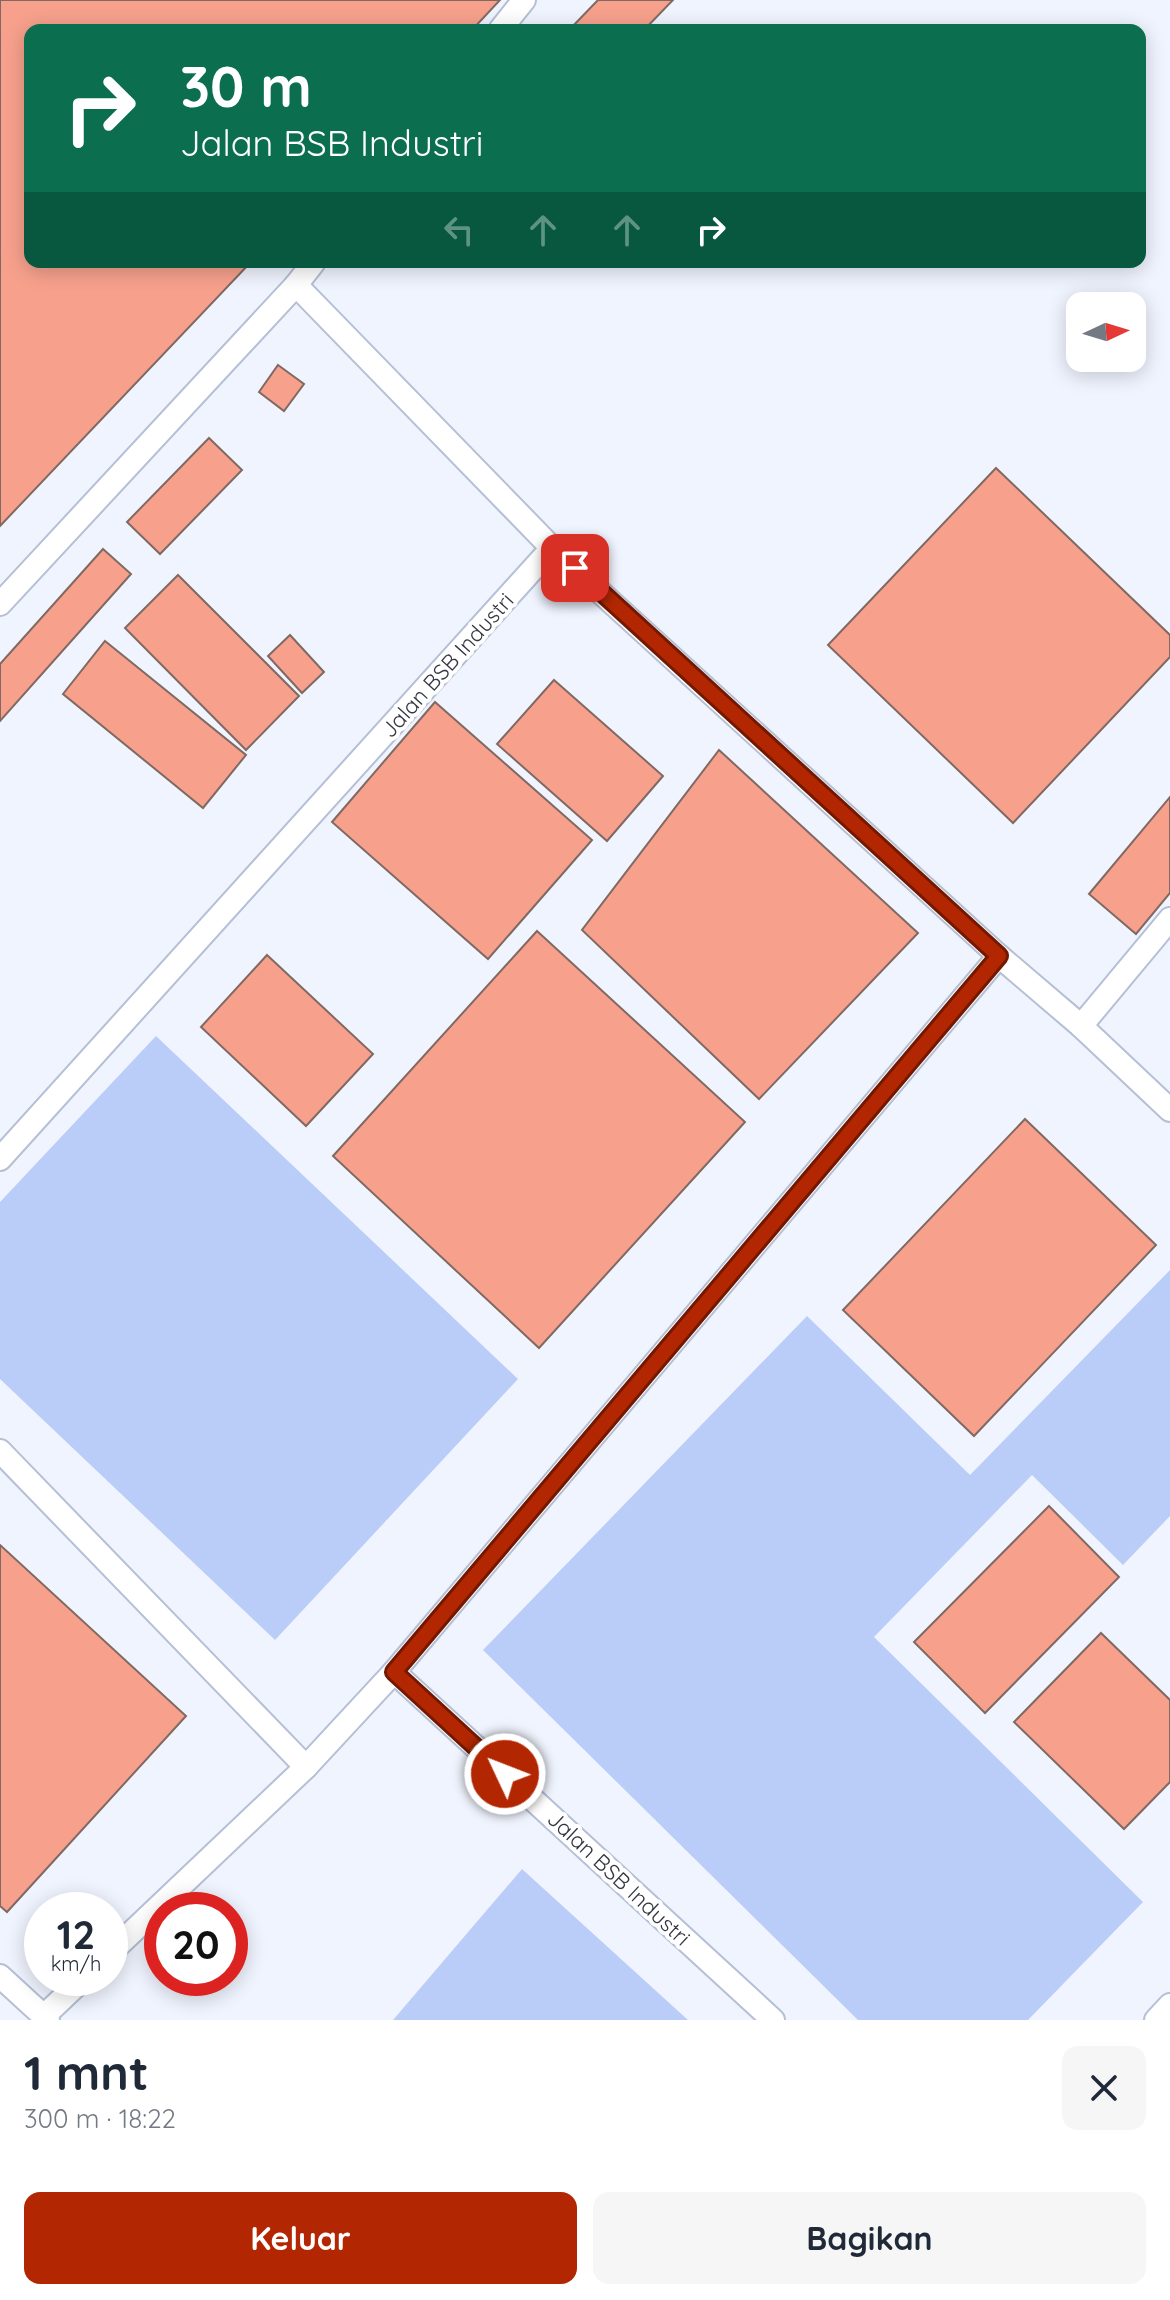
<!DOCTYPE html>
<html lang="id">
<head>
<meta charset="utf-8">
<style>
  body { margin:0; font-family:Quicksand,sans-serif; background:#f6f6f7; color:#1f2937; height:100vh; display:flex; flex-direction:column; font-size:30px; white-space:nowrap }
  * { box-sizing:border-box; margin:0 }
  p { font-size:26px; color:#747a83 }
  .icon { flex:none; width:44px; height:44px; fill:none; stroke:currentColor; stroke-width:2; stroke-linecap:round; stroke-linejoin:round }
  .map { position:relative; height:2020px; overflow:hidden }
  .drawer { display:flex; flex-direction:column; background:#fff; flex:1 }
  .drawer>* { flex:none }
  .guide { position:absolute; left:24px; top:24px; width:1122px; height:244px; border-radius:16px; box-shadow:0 4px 20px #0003; background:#0b6e4f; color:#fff; overflow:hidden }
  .needle { width:52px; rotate:86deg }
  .buttons { position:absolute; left:1066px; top:292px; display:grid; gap:16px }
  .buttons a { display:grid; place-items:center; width:80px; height:80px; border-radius:16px; background:#fff; box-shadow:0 4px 20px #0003; font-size:40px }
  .speed { position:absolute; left:24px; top:1892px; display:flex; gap:16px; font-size:40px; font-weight:700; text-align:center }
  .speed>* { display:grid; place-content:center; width:104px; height:104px; border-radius:50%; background:#fff; box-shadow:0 4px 20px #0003; line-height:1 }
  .speed small { font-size:20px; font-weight:400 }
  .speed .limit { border:12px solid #d22; background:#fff; color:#111 }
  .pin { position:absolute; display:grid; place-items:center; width:68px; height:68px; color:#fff; margin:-34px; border-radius:16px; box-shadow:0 4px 12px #0006 }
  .me { position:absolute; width:88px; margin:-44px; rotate:313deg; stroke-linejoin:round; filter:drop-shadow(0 0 6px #0008) }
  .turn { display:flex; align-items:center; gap:28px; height:168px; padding:0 24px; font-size:36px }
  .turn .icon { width:104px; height:104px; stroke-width:2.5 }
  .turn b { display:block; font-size:56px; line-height:68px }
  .lanes { display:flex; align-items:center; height:76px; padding:0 24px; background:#0003; justify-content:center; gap:40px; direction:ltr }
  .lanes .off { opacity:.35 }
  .round { display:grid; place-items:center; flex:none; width:84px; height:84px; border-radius:16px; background:#f6f6f7 }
  .summary { display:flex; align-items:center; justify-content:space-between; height:136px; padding:0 24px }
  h1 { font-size:48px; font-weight:800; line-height:60px }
  .button { display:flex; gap:16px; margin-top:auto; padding:16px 24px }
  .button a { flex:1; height:92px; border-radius:16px; background:#b22701; color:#fff; font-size:32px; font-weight:800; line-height:92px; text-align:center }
  .button a+a { background:#f6f6f7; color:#1f2937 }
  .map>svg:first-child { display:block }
  .green { fill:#bacdf9 }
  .building { fill:#f7a18d; stroke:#816963; stroke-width:2 }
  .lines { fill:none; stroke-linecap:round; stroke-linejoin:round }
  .lane-casing { stroke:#b5bfd5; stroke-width:26 }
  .lane { stroke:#fff; stroke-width:22 }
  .route-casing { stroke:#741901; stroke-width:20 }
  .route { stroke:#b22701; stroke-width:14 }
  .labels { text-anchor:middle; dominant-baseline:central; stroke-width:8; stroke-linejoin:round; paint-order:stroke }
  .street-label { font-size:22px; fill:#343740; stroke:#fff }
</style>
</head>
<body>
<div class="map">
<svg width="1170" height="2020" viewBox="0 0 1170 2020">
  <rect width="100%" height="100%" fill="#f0f4fe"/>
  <g class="green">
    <path d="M 156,1036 L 518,1379 L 275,1640 L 0,1379 L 0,1202 Z"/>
    <path d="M 1170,1270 L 1170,1516 L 1123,1565 L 1032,1475 L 874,1637 L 1143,1902 L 1028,2020 L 858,2020 L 483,1650 L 807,1316 L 970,1475 Z"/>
    <path d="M 522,1869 L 688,2020 L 393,2020 Z"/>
  </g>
  <g class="building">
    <path d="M 0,0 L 500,0 L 472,30 L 30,30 L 30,262 L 251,262 L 0,526 Z"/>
    <path d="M 598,0 L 673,0 L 644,30 L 569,30 Z"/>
    <path d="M 278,365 L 304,384 L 284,411 L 259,392 Z"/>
    <path d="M 209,438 L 242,470 L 160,554 L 127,522 Z"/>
    <path d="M 996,468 L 1170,635 L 1170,657 L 1013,823 L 828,645 Z"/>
    <path d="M 103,549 L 131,574 L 0,721 L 0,664 Z"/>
    <path d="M 178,575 L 299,696 L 246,750 L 125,628 Z"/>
    <path d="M 290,635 L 324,672 L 302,693 L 268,656 Z"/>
    <path d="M 105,641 L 246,755 L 203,808 L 63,694 Z"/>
    <path d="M 554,680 L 663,776 L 607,841 L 497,744 Z"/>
    <path d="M 435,702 L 592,840 L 488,959 L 332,822 Z"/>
    <path d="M 719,750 L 918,933 L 759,1099 L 582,930 Z"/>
    <path d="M 1170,797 L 1170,893 L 1136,934 L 1089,894 Z"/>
    <path d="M 537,931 L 745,1122 L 539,1348 L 333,1156 Z"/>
    <path d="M 267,955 L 373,1054 L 306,1126 L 201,1027 Z"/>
    <path d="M 1025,1119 L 1156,1245 L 974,1436 L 843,1310 Z"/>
    <path d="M 1049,1506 L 1119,1577 L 985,1713 L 914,1642 Z"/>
    <path d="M 0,1545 L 186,1716 L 7,1912 L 0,1906 Z"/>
    <path d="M 1101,1633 L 1170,1700 L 1170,1782 L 1124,1829 L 1014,1722 Z"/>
  </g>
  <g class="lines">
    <defs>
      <g id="lane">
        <path d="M 500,30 L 524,0"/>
        <path d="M 314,262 L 296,285 L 552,548 L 999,956 L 1081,1026 L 1170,1110"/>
        <path d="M 0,604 L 296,285"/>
        <path d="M 1081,1026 L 1170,919"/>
        <path d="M 0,1159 L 552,548"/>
        <path d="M 0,1451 L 306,1767"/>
        <path d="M 394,1672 L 773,2020"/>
        <path d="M 110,1953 L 306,1767 L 394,1672 L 999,956"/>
        <path d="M 0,1976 L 48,2020"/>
        <path d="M 44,2016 L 84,1978"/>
        <path d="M 1156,2020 L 1170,2005"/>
      </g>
    </defs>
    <use href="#lane" class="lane-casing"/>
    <use href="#lane" class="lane"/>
  </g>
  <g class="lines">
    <defs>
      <path id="route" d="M 505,1774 L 394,1672 L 999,956 L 575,568"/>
    </defs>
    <use href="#route" class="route-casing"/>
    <use href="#route" class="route"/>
  </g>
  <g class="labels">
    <g class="street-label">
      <text transform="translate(447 665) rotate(-48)">Jalan BSB Industri</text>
      <text transform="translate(619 1878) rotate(43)">Jalan BSB Industri</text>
    </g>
  </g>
</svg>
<div class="buttons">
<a><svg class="needle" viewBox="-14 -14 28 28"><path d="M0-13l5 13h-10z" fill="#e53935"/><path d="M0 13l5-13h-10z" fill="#747a83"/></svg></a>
</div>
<div class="speed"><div>12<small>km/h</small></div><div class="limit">20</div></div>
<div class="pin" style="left:575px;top:568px;background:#d93025"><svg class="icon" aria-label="arrive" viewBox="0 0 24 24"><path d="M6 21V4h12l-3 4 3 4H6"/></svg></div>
<svg class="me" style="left:505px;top:1774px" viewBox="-20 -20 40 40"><circle r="17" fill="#b22701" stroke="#fff" stroke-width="3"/><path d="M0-11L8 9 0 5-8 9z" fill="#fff"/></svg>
<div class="guide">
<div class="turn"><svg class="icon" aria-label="right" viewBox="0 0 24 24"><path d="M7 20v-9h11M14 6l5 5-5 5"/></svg><div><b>30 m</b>Jalan BSB Industri</div></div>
<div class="lanes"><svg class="icon off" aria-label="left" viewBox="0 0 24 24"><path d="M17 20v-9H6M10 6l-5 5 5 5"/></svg><svg class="icon off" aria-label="ahead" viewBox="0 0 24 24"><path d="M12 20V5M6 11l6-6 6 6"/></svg><svg class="icon off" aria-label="ahead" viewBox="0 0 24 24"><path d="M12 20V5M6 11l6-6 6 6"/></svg><svg class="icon" aria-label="right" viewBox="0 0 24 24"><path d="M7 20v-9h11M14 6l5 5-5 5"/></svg></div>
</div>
</div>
<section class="drawer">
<div class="summary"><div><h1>1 mnt</h1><p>300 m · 18:22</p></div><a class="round"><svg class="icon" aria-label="close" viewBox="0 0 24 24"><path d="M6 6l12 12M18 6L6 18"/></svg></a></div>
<div class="button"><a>Keluar</a><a>Bagikan</a></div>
</section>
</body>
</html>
